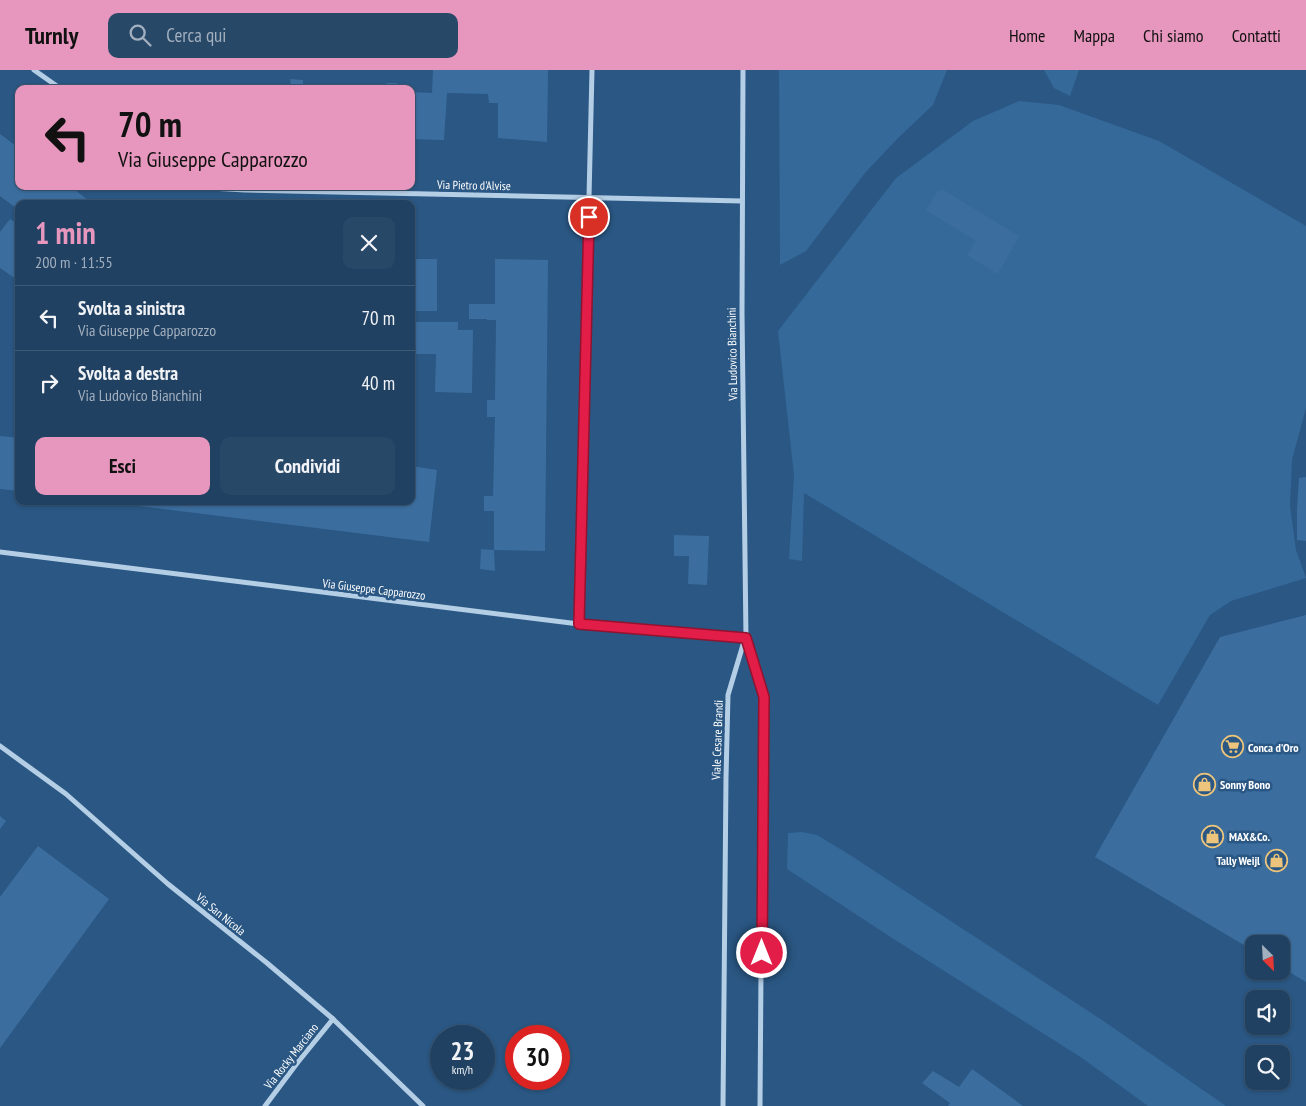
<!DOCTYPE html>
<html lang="it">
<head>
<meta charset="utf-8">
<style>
  body { margin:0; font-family:"PT Sans Narrow",sans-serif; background:#284868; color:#f1f3f6; height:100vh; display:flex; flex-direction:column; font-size:19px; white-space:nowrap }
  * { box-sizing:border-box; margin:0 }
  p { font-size:16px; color:#a2afbe }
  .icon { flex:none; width:28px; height:28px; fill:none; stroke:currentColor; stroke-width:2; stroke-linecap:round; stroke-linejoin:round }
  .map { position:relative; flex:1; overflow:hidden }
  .sheet { position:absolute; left:15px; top:130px; width:400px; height:305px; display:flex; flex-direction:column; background:#204162; border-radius:10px; box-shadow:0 1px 4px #0004,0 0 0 1px #3d5a77 }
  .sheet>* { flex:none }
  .top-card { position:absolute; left:15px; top:15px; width:400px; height:105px; border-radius:10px; box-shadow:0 1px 4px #0004,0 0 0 1px #3d5a77; background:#e797bd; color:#111; overflow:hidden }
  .needle { width:32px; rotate:156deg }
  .tools { position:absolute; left:1245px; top:865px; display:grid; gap:10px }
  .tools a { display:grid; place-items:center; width:45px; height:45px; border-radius:10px; background:#204162; box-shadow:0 1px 4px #0004,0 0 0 1px #3d5a77; font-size:25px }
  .speed { position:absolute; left:430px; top:955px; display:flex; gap:10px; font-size:25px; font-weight:700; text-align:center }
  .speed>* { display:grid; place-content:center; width:65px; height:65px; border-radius:50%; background:#204162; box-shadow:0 1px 4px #0004,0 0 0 1px #3d5a77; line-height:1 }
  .speed small { font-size:12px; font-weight:400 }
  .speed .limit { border:8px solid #d22; background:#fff; color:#111 }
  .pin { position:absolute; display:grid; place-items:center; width:42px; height:42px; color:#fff; margin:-21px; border:2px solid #fff; border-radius:50%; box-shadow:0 1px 5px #0007 }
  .me { position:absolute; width:55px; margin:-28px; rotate:0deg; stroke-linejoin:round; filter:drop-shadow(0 0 4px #0008) }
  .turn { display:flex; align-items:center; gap:18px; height:105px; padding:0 20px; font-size:22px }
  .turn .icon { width:65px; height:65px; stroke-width:2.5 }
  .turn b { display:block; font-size:35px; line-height:42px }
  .round { display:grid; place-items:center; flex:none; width:52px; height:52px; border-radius:10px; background:#284868 }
  .overview { display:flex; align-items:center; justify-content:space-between; height:85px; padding:0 20px }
  h1 { font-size:30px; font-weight:700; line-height:38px; color:#e797bd }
  .action { display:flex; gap:10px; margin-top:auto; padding:10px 20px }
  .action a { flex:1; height:58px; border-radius:10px; background:#e797bd; color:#111; font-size:20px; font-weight:700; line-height:58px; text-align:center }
  .action a+a { background:#284868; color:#f1f3f6 }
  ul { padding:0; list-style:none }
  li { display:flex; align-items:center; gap:15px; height:65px; padding:0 20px; border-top:1px solid #3d5a77 }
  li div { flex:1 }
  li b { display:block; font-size:19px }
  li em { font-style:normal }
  header { display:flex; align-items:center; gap:30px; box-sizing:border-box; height:70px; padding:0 25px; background:#e797bd; color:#111 }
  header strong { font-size:24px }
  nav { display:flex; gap:28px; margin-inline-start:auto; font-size:18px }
  .search { width:350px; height:45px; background:#284868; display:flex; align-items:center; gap:12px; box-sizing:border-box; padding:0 18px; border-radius:10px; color:#a2afbe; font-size:19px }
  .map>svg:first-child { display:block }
  .green { fill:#35699a }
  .building { fill:#3b6e9f }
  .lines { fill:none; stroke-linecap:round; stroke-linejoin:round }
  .minor { stroke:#b4cee6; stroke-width:5 }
  .route-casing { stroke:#92132f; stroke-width:12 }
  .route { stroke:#e11d48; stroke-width:9 }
  .labels { text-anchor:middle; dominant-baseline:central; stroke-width:5; stroke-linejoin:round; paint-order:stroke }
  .street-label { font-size:12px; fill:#fff; stroke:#2a5783 }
  .poi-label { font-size:12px; font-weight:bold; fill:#fff; stroke:#2a5783; text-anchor:start }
</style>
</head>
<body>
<header>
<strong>Turnly</strong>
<div class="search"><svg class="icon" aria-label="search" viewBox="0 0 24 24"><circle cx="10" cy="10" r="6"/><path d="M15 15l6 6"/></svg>Cerca qui</div>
<nav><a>Home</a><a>Mappa</a><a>Chi siamo</a><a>Contatti</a></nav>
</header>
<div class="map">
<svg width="1306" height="1036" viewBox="0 0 1306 1036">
  <rect width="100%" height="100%" fill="#2a5783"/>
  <g class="green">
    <path d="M 779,0 L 947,0 L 933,35 L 898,68 L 865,103 L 806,181 L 780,195 Z"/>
    <path d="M 1044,0 L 1079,0 L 1070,26 L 1054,18 Z"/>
    <path d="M 1019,31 L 1059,35 L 1159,71 L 1306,156 L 1306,338 L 1292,390 L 1290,436 L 1296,480 L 1306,508 L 1231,531 L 1210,545 L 1158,635 L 804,423 L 802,491 L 789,489 L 794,405 L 778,261 L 896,108 L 973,51 Z"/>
    <path d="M 802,762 L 817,765 L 850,785 L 1102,950 L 1226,1036 L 1148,1036 L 1082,988 L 892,868 L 787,799 L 788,763 Z"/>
  </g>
  <g class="building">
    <path d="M 433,0 L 548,0 L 547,72 L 498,68 L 498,33 L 489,33 L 488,24 L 447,23 L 444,70 L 411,69 L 411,22 L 432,23 Z"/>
    <path d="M 290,9 L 303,10 L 303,19 L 252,19 L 252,16 L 291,16 Z"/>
    <rect x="386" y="13" width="11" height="6"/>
    <path d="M 0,64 L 19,78 L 19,116 L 70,116 L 93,134 L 19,134 L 19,140 L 0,126 Z"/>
    <path d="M 942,119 L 1019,166 L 998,204 L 967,185 L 976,171 L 926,140 L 938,120 L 940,122 Z"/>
    <path d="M 10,149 L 19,155 L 19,211 L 0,198 L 0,162 Z"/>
    <rect x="411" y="189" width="26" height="52"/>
    <path d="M 495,189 L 548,190 L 545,481 L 494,480 L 495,501 L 480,499 L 481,479 L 494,480 L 494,441 L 484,441 L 484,426 L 493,426 L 495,347 L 487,347 L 487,330 L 495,330 L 496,250 L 487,250 L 487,249 L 469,249 L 469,234 L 495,234 Z"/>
    <path d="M 415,252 L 458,252 L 458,260 L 473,260 L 472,323 L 435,322 L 436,284 L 414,284 Z"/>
    <path d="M 0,366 L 19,368 L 19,421 L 0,419 Z"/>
    <path d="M 411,396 L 437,400 L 429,472 L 139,436 L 139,431 L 411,431 Z"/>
    <path d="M 1306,407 L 1306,471 L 1297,470 L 1297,440 L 1299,408 Z"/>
    <path d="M 674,465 L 709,466 L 707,515 L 688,514 L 689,486 L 674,486 Z"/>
    <path d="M 1306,545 L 1306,912 L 1281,897 L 1281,874 L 1254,874 L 1254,881 L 1095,787 L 1220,567 Z"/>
    <path d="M 0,746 L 6,751 L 0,759 Z"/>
    <path d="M 38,776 L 109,829 L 0,978 L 0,827 Z"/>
    <path d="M 972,999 L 1023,1036 L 948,1036 L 950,1033 L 922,1013 L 933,1001 L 959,1017 Z"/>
  </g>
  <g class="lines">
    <g class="minor">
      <path d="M 34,0 L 61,19"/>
      <path d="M 743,0 L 742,243 L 746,568 L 763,627 L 760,1036"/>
      <path d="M 205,116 L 210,118 L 245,120 L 742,131"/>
      <path d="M 0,482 L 579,554 L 746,568"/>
      <path d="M 579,554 L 592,0"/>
      <path d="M 0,676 L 66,724 L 168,814 L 267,893 L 333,949 L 423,1036"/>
      <path d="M 265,1036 L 298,992 L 333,949"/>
      <path d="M 723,1036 L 726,708 L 728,625 L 745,568"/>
    </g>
  </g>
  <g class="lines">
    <defs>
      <path id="route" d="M 589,147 L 579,554 L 746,568 L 764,627 L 762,883"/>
    </defs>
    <use href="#route" class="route-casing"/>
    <use href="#route" class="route"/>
  </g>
  <defs>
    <symbol id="supermarket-ring" viewBox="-11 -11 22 22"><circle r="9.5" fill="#2a5783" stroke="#edc47b" stroke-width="1.5"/><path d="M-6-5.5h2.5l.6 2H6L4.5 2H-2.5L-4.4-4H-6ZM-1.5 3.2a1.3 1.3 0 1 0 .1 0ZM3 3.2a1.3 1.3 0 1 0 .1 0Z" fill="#edc47b"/></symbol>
    <symbol id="shop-ring" viewBox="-11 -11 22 22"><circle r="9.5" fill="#2a5783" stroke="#edc47b" stroke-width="1.5"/><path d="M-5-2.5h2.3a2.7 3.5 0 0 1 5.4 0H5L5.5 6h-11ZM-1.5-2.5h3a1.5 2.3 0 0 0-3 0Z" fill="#edc47b"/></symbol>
  </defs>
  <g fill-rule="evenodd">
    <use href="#supermarket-ring" x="1220" y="664" width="25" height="25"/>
    <use href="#shop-ring" x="1192" y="702" width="25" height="25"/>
    <use href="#shop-ring" x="1200" y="754" width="25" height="25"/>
    <use href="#shop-ring" x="1264" y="778" width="25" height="25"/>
  </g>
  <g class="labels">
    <g class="street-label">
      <text transform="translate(474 115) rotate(1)">Via Pietro d'Alvise</text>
      <text transform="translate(732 284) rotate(-91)">Via Ludovico Bianchini</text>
      <text transform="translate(374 519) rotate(7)">Via Giuseppe Capparozzo</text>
      <text transform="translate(717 670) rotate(-88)">Viale Cesare Brandi</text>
      <text transform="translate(221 844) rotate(39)">Via San Nicola</text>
      <text transform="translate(291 986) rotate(-52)">Via Rocky Marciano</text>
    </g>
    <g class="poi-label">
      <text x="1248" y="677">Conca d'Oro</text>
      <text x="1220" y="714">Sonny Bono</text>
      <text x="1229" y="766">MAX&amp;Co.</text>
      <text x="1260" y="790" text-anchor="end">Tally Weijl</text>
    </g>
  </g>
</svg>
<div class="tools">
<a><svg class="needle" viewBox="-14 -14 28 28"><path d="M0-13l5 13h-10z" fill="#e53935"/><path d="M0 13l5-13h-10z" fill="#a2afbe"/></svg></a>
<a><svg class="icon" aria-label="sound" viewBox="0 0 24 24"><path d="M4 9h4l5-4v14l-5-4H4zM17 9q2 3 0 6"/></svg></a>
<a><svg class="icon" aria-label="search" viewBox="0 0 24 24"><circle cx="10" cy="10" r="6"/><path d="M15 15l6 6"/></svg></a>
</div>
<div class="speed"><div>23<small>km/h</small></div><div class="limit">30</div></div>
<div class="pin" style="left:589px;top:147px;background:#d93025"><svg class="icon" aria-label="arrive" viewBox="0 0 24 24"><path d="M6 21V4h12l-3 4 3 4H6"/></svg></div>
<svg class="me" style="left:762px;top:883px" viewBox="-20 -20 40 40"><circle r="17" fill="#e11d48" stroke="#fff" stroke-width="3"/><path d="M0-11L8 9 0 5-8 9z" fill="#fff"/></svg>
<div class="top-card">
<div class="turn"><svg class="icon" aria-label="left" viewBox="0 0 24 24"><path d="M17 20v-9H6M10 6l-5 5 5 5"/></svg><div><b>70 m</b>Via Giuseppe Capparozzo</div></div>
</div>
<section class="sheet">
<div class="overview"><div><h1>1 min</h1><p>200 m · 11:55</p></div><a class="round"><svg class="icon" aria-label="close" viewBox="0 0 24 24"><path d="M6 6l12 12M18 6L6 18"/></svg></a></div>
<ul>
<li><svg class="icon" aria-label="left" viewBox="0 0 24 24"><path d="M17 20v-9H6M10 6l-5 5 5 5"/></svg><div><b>Svolta a sinistra</b><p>Via Giuseppe Capparozzo</p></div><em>70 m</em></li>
<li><svg class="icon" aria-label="right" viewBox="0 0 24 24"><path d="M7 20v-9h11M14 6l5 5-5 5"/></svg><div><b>Svolta a destra</b><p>Via Ludovico Bianchini</p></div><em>40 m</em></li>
</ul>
<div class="action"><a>Esci</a><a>Condividi</a></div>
</section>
</div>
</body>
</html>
